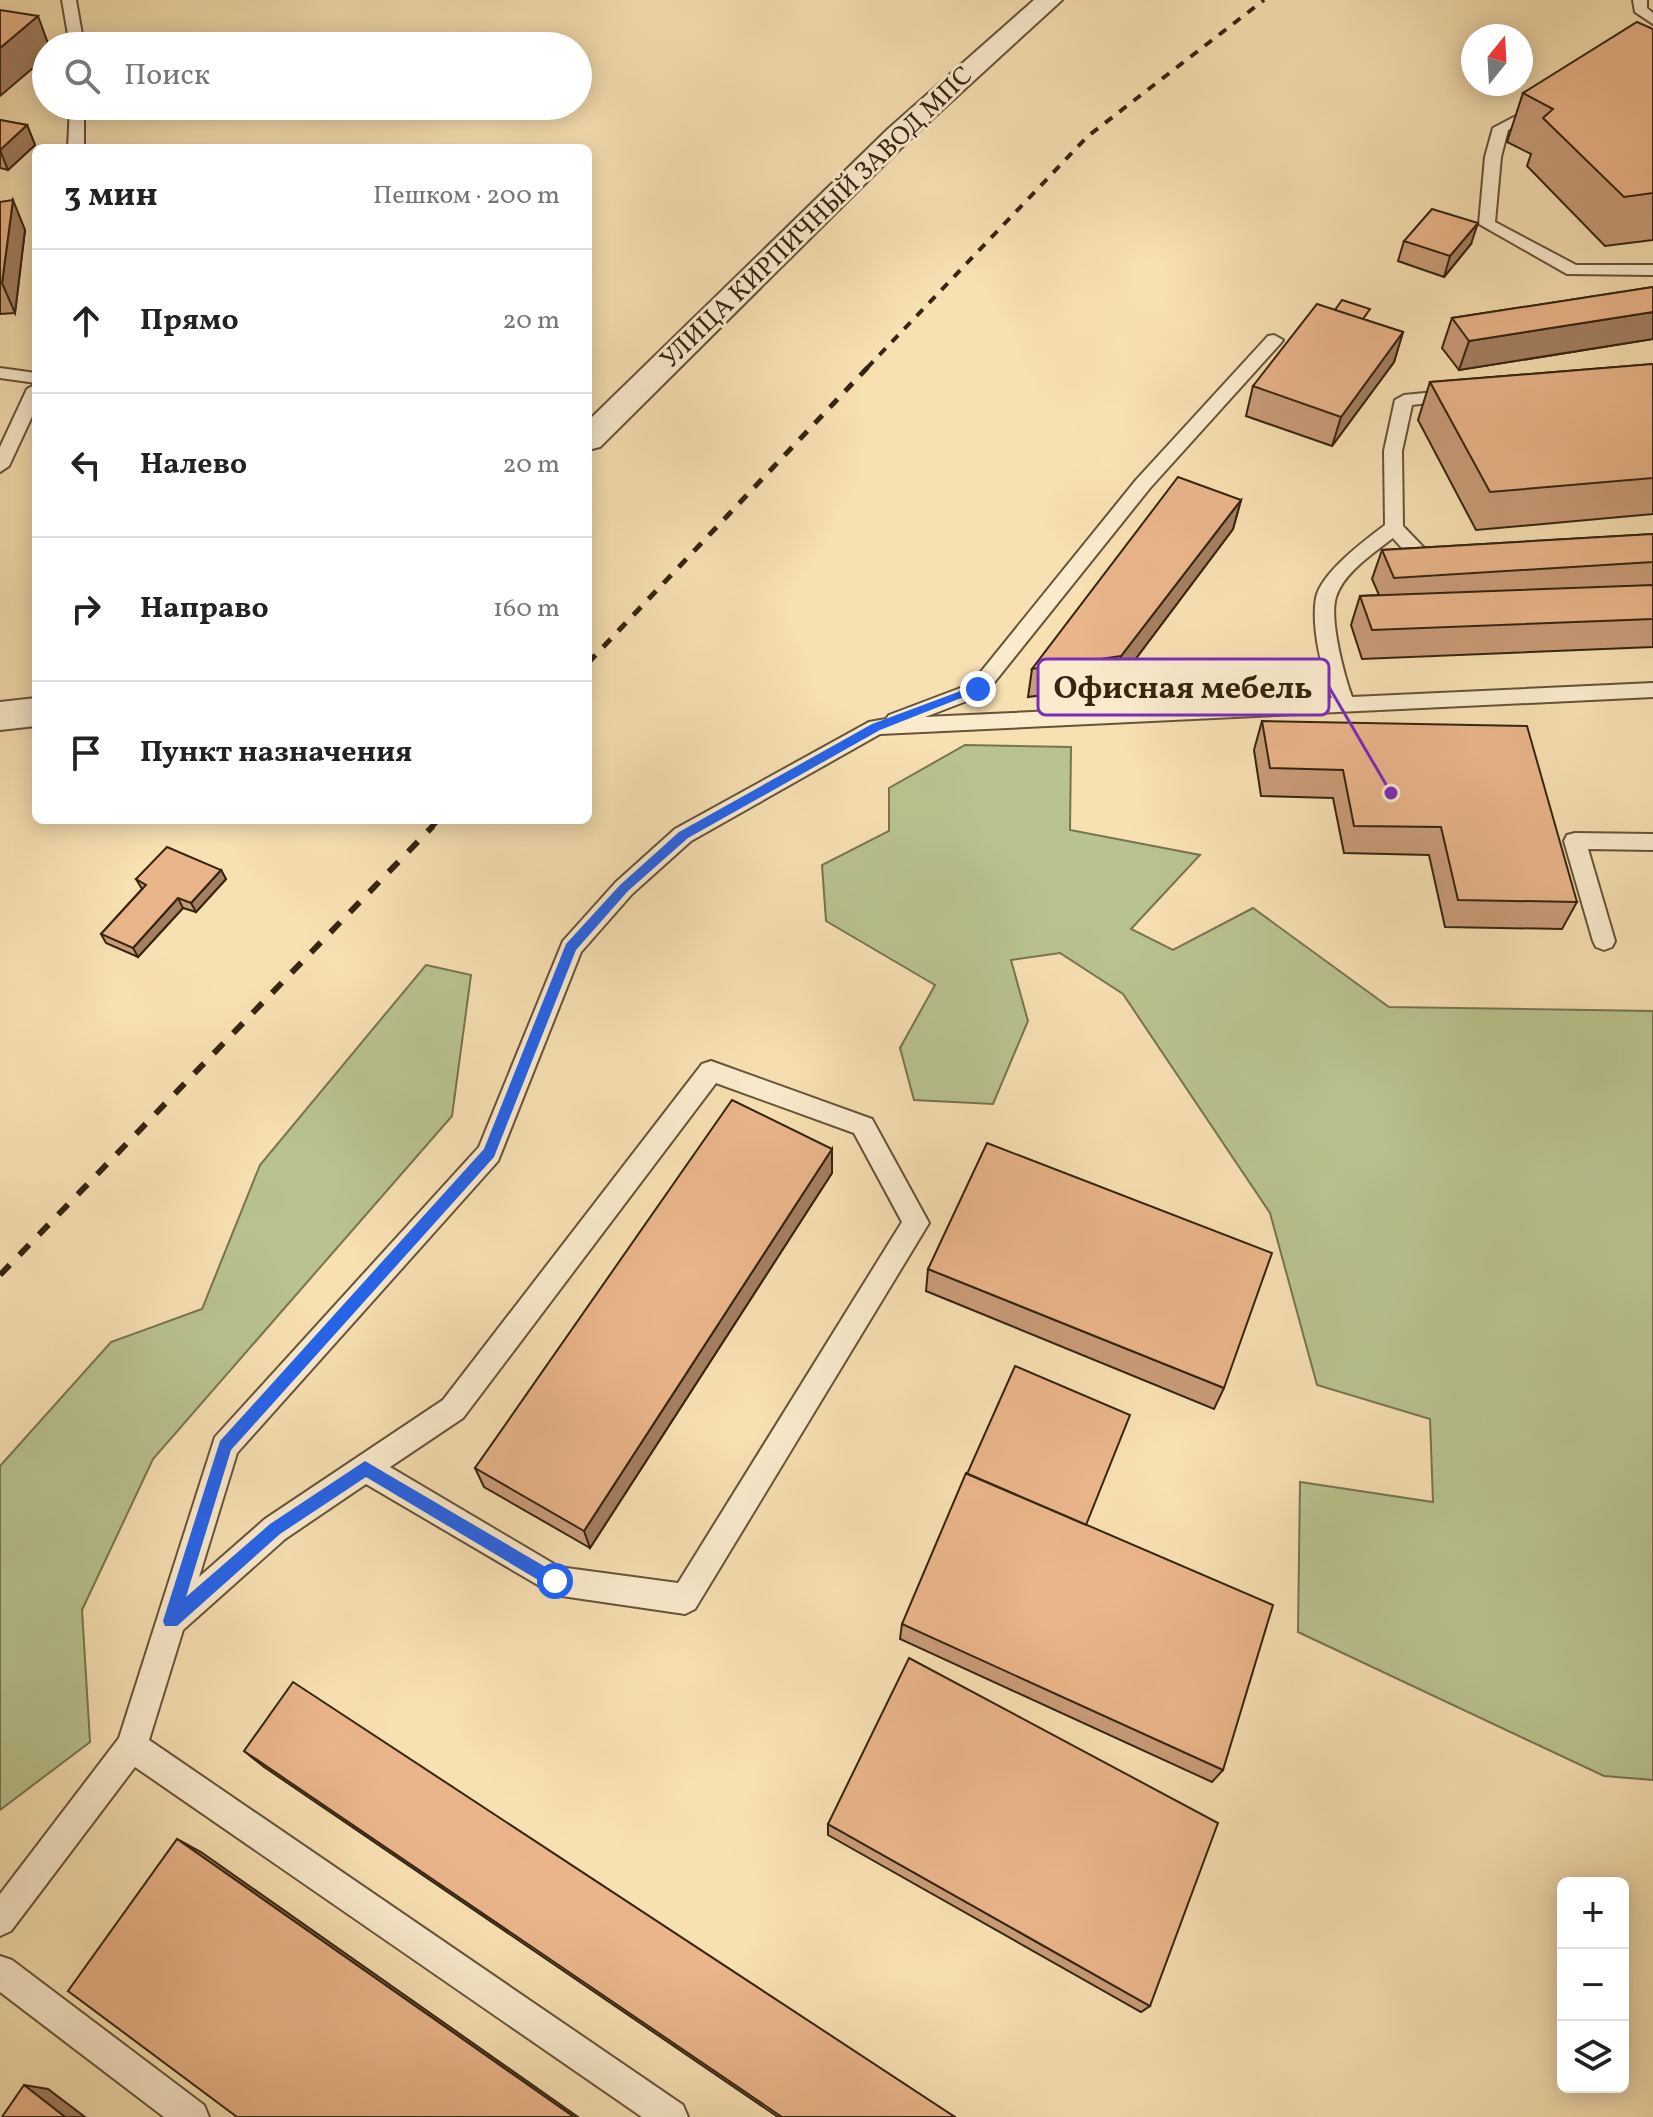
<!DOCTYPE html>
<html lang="ru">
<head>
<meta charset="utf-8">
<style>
	body { margin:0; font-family:Vollkorn,serif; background:#f2f2f2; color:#222 }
	.controls { position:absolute; right:24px; bottom:24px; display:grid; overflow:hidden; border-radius:12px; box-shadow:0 4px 20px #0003 }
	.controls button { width:72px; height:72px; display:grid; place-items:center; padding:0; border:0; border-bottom:2px solid #e0e0e0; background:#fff; color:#222; font:40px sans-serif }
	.compass { position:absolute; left:1461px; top:24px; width:72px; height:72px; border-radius:50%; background:#fff; box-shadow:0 4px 20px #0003; rotate:18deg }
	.stop { position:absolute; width:24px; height:24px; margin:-18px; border:6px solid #2563eb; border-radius:50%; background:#fff }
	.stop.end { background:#2563eb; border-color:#fff; box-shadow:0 2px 8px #0008 }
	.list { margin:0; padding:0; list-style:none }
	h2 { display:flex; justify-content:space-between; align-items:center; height:104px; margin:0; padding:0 32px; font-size:34px }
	h2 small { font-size:26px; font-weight:400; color:#767676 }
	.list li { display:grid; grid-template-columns:52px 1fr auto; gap:24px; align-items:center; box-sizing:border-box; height:144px; padding:0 32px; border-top:2px solid #e0e0e0 }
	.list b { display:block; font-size:30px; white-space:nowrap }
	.list em { font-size:26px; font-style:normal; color:#767676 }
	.icon { flex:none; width:44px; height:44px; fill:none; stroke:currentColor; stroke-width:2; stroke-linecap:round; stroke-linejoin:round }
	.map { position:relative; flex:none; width:1653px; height:2117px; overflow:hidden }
	.search { position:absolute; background:#fff; box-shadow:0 4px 20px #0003; left:32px; top:32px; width:560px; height:88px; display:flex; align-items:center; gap:20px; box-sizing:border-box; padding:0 28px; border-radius:44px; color:#767676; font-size:30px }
	.panel { position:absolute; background:#fff; box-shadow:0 4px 20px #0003; left:32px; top:144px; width:560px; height:680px; border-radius:12px }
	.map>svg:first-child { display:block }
	.green { fill:#b9c38f; stroke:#77744f; stroke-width:2 }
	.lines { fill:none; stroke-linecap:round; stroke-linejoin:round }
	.lane-casing { stroke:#665338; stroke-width:4 }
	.street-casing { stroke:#665338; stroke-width:4 }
	.lane { fill:#faebcd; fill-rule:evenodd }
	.street { fill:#faebcd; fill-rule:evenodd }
	.rail-far2 { stroke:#35240f; stroke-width:4; stroke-dasharray:9 9; stroke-linecap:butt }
	.rail-far1 { stroke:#35240f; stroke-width:5; stroke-dasharray:11 11; stroke-linecap:butt }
	.rail { stroke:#35240f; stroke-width:6; stroke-dasharray:14 14; stroke-linecap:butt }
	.wall { fill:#c99c78; stroke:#35240f; stroke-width:2 }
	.shaded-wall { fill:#a47f61; stroke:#35240f; stroke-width:2 }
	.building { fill:#eab58b; stroke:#35240f; stroke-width:2 }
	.route { fill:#2563eb }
	.labels { text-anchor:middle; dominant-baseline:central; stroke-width:6; stroke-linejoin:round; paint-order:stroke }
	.far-street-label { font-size:26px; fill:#35240f; stroke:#faebcd }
	.leader { fill:none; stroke:#7b2cbf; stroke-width:3 }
	.callout-dot { fill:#7b2cbf; stroke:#faebcd; stroke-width:3 }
	.callout { fill:#faebcd; stroke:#7b2cbf; stroke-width:3 }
	.callout-label { font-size:32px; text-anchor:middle; font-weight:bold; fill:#35240f }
</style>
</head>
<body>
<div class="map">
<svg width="1653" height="2117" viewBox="0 0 1653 2117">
	<rect width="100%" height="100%" fill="#f7e0b2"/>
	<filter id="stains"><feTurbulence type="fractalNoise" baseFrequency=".0025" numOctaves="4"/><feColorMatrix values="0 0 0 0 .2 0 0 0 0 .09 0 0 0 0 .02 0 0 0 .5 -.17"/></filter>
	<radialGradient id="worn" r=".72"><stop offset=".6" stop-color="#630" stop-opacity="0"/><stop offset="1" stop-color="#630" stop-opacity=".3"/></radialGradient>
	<!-- green -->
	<path class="green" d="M965,745L1071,747L1070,830L1200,855L1131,929L1173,950L1253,908L1389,1007L1653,1011V1780L1604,1776L1298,1632L1300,1482L1433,1502L1430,1419L1317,1385L1270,1213L1123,994L1060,953L1011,960L1028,1021L993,1104L914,1100L900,1048L935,985L826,921L822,865L889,831V788Z
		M426,965L471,975L452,1116L153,1459L82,1610L90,1742L0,1810V1466L111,1342L202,1309L260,1165Z"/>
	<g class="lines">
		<!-- lane casing -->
		<g class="lane-casing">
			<path id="lane" d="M62,0H76L84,46H70Z
				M1633,0H1647V8L1653,13V24L1635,12Z
				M1543,102L1548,103V109L1508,130L1501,157L1495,222L1576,265H1653V275L1567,274L1479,224L1485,157L1493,128Z
				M70,106H84V148H68Z
				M1274,335L1283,340L1280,344L1150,488L985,694L925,717L1332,698C1322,671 1311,627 1316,598C1321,573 1365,540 1385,525L1384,451L1395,400L1404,395L1456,390L1462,391L1465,395L1462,399L1412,405L1402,451L1403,526L1426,550H1439L1449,556L1439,562H1414L1393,538C1374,553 1344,572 1336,597C1329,619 1344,675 1352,697L1653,683V697L880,734L691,841L632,894L581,952L498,1161L237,1453L199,1577L265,1519L443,1400L702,1064L711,1061L872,1119L929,1223L695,1609L685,1614L555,1595L366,1484L285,1539L183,1630L149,1740L683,2105L688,2117H642L135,1767L11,1931L0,1936V1894L119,1738L215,1437L479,1147L563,941L616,882L675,829L869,722L886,719L889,715L971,684L1136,480L1268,336ZM716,1083L854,1133L902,1222L678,1583L559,1567L390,1467L463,1418Z
				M0,368L36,373V383L0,378Z
				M36,384V408L9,466L0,472V447L27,389Z
				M1575,833L1653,834V850L1588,849L1615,941L1612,947L1604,950L1596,947L1593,941L1564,841L1567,835Z
				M0,1956L12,1960L204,2105L209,2117H164L0,1992Z"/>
		</g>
		<!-- street casing -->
		<g class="street-casing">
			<path id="street" d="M1034,0H1062L908,141L600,447L588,450V421L888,129Z
				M36,698V726L0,730V702Z"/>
		</g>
		<!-- lane -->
		<use href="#lane" class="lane"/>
		<!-- street -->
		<use href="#street" class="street"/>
		<!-- rail-far2 -->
		<path class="rail-far2" d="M867,368L1088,136L1264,0"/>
		<!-- rail-far1 -->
		<path class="rail-far1" d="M588,663L869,366
			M431,828L438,820"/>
		<!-- rail -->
		<path class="rail" d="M0,1275L433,826"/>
	</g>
	<!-- wall -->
	<path class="wall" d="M1653,29V240L1605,246L1527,166L1531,154L1507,142L1523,93Z
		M0,120L27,125L35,145L8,170L0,168Z
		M0,202L25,230L15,313L0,314Z
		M1404,241L1471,244L1444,277L1398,261Z
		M1653,287V339L1459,370L1442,348L1452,318Z
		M1366,320L1403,332L1394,362L1332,446L1246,416L1253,386Z
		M1653,364V514L1476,530L1418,420L1430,382Z
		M1241,500L1233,529L1116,685L1028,697L1032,669Z
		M1653,534V647L1362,659L1351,625L1360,596L1379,595L1372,579L1382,550Z
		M1262,721L1577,902L1562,929L1445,927L1429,855L1344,853L1333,798L1261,796L1254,750Z
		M221,870L226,879L196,912L183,908L138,957L106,943L101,934L142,889L136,879Z
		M832,1173L590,1548L484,1487L475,1468Z
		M928,1269L1224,1388L1214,1409L926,1291Z
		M1086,1525L1223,1770L1212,1782L900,1639L902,1624Z
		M244,1751L955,2117H778L264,1767Z
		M828,1824L1150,2006L1141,2012L828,1835Z"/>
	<!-- shaded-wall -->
	<path class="shaded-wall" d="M38,16L49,46H46V57L0,96V48Z
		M27,125L35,145L8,170L0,150Z
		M13,200L25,230L15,313L2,283Z
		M1478,223L1471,244L1444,277L1450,256Z
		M1653,312V339L1459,370L1469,341Z
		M1403,332L1394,362L1332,446L1341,417Z
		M1241,500L1233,529L1116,685L1121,656Z
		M221,870L226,879L196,912L191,903Z
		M178,898L183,908L138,957L133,948Z
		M832,1149V1173L590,1548L584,1531Z
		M177,1839L201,1852L578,2117H574Z
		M24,2085L48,2089L85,2117H65Z"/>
	<!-- building -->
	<path class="building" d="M0,10L38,16L0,48Z
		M1637,22L1653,29V193L1624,197L1543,118L1553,109L1523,93Z
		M0,120L27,125L0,150Z
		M13,200L2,283H0V202Z
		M1432,209L1478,223L1450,256L1404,241Z
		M1653,287V312L1469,341L1452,318Z
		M1342,300L1370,309L1363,319L1335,310Z
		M1317,304L1403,332L1341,417L1253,386Z
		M1653,364V478L1490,492L1430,382Z
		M1178,477L1241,500L1121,656L1032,669Z
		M1653,534V562L1394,578L1382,550Z
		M1653,585V619L1372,630L1360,596Z
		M36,596V658H33Z
		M1262,721L1527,726L1577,902L1458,900L1441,827L1354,826L1343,770L1270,768Z
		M167,847L221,870L191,903L178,898L133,948L101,934L146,885L136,879Z
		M732,1100L832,1149L584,1531L475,1468Z
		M987,1143L1272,1253L1224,1388L928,1269Z
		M1015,1366L1130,1415L1086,1525L967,1474Z
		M966,1473L1273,1605L1223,1770L902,1624Z
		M909,1658L1218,1823L1150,2006L828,1824Z
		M293,1682L955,2117H782L244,1751Z
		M177,1839L574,2117H237L68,1991Z
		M24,2085L65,2117H2Z"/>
	<!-- route -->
	<path class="route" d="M974,686L984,689L880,730L688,838L628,891L576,950L494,1157L231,1450L186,1597L270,1524L365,1461L561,1576V1587H550L366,1477L280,1534L177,1626H165L163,1621L220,1441L484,1149L566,944L620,885L679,832L872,724Z"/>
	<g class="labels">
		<!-- far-street labels -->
		<g class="far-street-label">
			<text transform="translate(817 218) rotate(-44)">УЛИЦА КИРПИЧНЫЙ ЗАВОД МПС</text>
		</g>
	</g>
	<!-- callouts -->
	<path class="leader" d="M1391 793L1329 687"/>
	<circle class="callout-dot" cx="1391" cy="793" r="8"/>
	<rect class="callout" x="1038" y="659" width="291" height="56" rx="8"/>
	<g class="callout-label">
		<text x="1183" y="698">Офисная мебель</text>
	</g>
	<rect width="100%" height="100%" filter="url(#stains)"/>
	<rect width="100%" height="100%" fill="url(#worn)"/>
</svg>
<div class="controls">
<button>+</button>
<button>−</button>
<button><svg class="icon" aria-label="layers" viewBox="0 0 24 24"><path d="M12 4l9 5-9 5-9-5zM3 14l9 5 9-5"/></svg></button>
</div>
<svg class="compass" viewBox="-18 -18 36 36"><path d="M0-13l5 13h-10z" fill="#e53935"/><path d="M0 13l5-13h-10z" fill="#767676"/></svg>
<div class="stop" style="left:555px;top:1581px"></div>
<div class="stop end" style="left:978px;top:689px"></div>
<div class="search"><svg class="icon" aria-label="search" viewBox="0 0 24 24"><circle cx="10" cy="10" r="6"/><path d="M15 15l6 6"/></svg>Поиск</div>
<section class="panel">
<h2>3 мин<small>Пешком · 200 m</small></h2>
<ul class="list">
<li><svg class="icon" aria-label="ahead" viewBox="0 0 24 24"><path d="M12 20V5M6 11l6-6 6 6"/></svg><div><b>Прямо</b></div><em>20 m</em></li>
<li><svg class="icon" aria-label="left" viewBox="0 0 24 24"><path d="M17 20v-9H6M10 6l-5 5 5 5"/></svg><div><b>Налево</b></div><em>20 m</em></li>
<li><svg class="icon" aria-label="right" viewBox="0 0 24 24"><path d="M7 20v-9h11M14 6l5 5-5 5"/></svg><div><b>Направо</b></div><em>160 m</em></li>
<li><svg class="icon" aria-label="arrive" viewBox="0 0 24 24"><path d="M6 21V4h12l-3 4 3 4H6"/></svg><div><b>Пункт назначения</b></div></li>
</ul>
</section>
</div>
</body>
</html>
